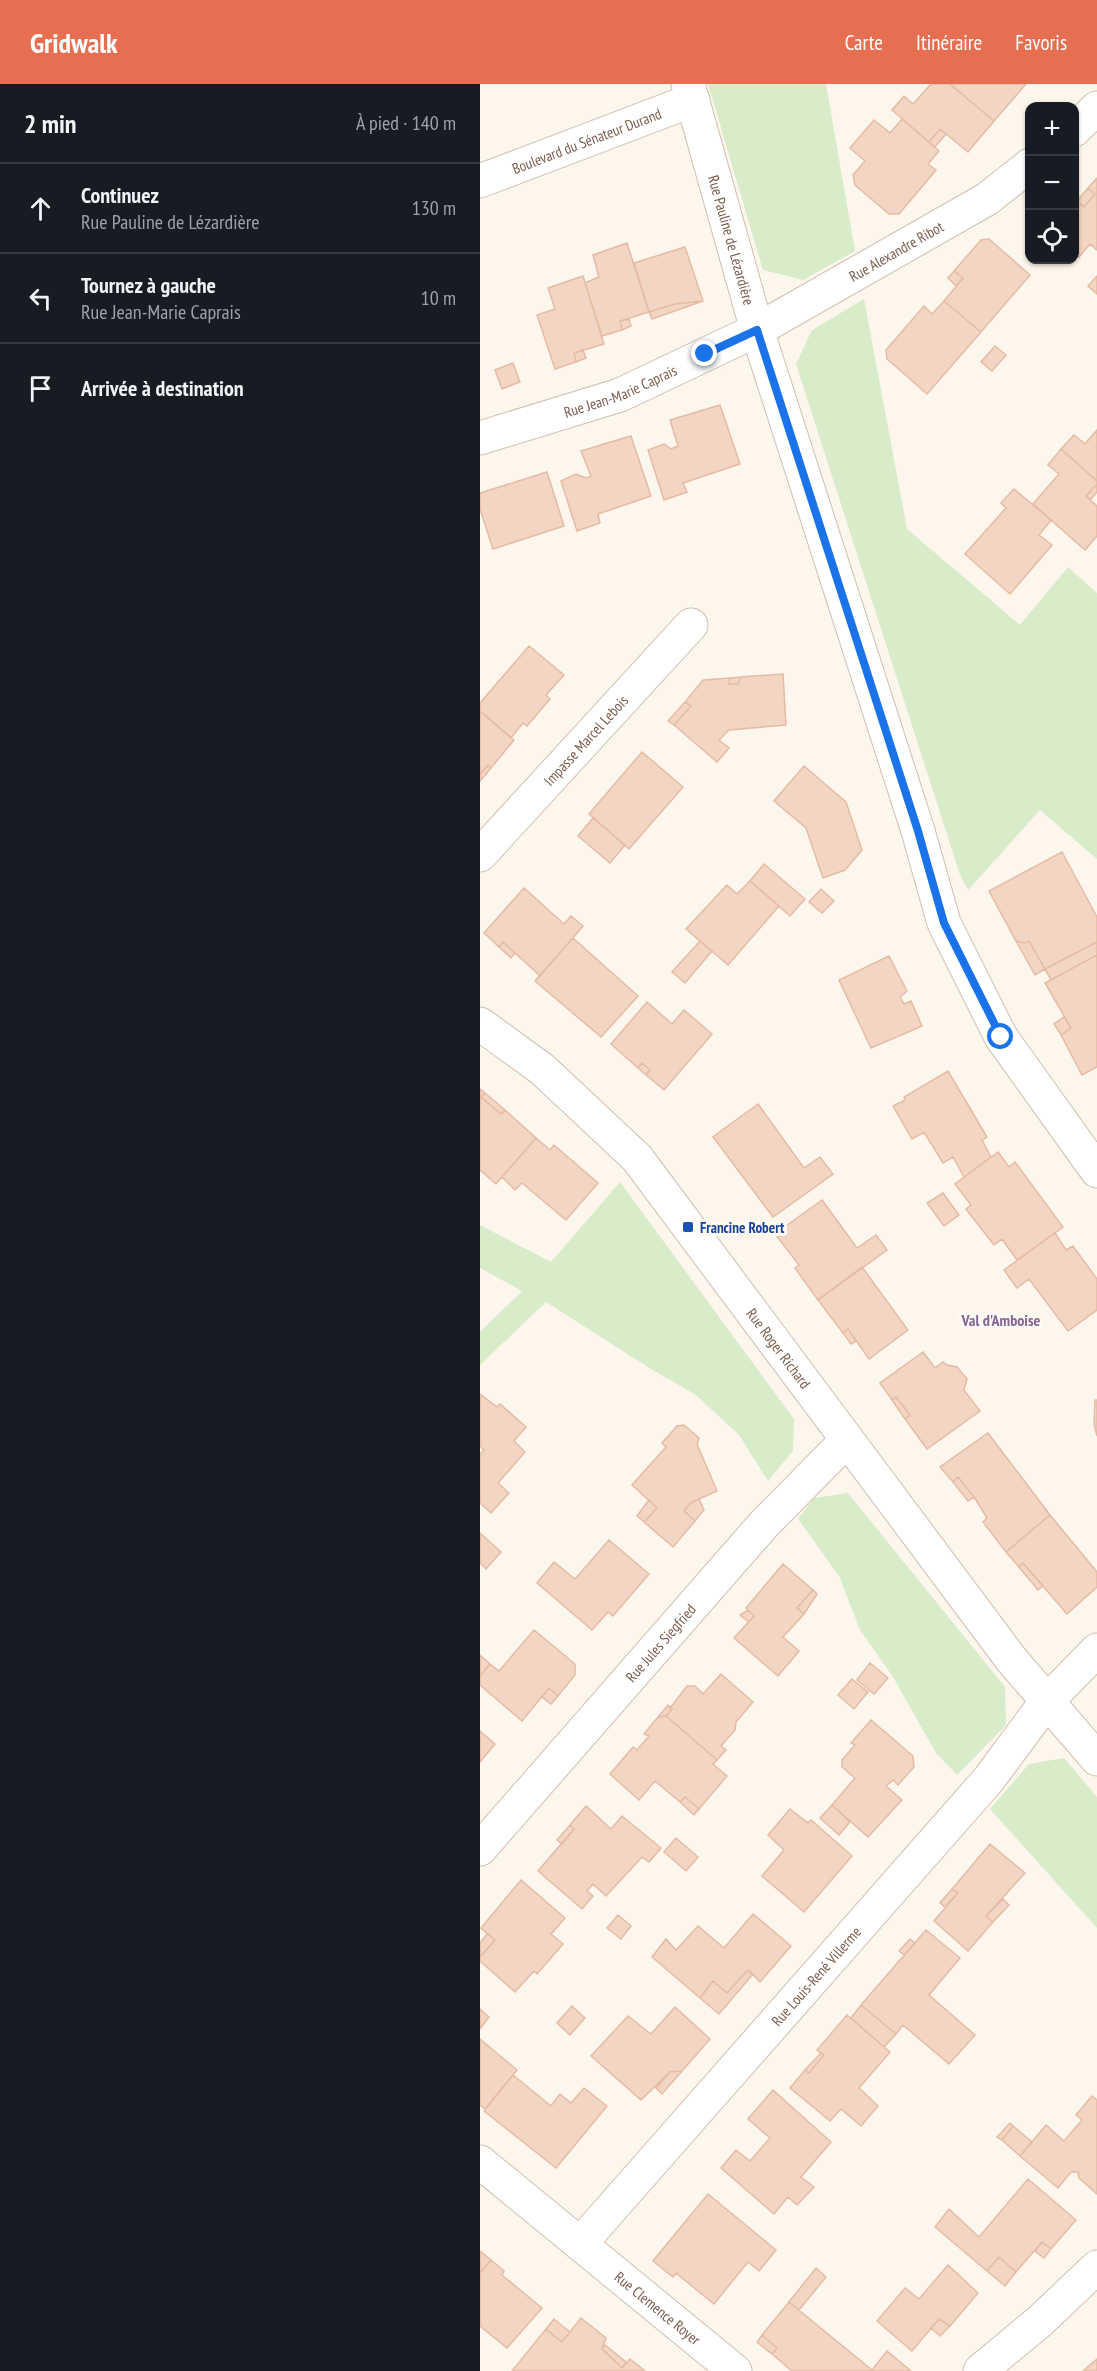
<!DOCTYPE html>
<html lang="fr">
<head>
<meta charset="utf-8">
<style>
	body { margin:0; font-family:"PT Sans Narrow",sans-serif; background:#20242c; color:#f1f3f6 }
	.controls { position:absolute; right:18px; top:18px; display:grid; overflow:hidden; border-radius:12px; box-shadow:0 2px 4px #0004 }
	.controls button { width:54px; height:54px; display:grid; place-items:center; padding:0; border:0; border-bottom:2px solid #363941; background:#171b24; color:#f1f3f6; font:30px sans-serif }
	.stop { position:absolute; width:18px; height:18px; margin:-14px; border:4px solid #1a73e8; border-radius:50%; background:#fff }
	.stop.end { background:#1a73e8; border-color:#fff; box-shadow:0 2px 6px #0008 }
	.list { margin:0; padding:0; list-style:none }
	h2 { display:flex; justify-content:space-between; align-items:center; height:78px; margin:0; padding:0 24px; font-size:26px }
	h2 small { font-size:20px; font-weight:400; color:#9ea1a6 }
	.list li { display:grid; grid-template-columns:39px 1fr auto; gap:18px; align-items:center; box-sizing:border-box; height:90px; padding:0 24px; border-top:2px solid #363941 }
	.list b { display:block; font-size:22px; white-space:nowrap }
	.list p { margin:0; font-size:20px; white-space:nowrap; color:#9ea1a6 }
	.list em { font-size:20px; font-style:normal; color:#9ea1a6 }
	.icon { flex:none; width:33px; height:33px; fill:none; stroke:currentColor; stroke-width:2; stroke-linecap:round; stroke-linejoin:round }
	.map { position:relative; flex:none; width:617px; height:2287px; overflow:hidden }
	header { display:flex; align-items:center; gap:36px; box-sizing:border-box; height:84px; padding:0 30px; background:#e76f51; color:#fff }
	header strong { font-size:28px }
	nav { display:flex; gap:33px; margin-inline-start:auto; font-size:21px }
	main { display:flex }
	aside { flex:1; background:#171b24 }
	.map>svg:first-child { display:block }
	.green { fill:#d8ecc9 }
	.building { fill:#f3d5c3; stroke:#e6bba3; stroke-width:1.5 }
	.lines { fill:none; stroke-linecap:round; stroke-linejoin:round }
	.minor-casing { stroke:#d1beb0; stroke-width:35 }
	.minor { stroke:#fff; stroke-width:33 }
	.route { stroke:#1a73e8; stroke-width:8 }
	.transit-dot { fill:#1a4fb4; stroke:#fffaf3; stroke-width:2 }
	.labels { text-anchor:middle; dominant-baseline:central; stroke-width:6; stroke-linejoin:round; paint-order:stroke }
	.street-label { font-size:15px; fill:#7a5c4d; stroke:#fffaf3 }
	.transit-label { font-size:15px; font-weight:bold; fill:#164399; stroke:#fffaf3; text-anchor:start }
	.neighbourhood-label { font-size:16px; font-weight:bold; fill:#846695; stroke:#fffaf3 }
</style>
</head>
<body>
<header>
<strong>Gridwalk</strong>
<nav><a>Carte</a><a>Itinéraire</a><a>Favoris</a></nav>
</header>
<main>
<aside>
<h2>2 min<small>À pied · 140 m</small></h2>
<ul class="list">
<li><svg class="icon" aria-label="ahead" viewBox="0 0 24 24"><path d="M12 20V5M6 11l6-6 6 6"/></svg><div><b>Continuez</b><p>Rue Pauline de Lézardière</p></div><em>130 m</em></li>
<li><svg class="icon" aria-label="left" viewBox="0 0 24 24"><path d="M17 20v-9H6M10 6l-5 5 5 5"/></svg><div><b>Tournez à gauche</b><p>Rue Jean-Marie Caprais</p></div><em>10 m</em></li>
<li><svg class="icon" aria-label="arrive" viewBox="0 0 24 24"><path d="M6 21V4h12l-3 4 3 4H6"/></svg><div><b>Arrivée à destination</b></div></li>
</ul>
</aside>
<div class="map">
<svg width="617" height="2287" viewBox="0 0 617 2287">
	<rect width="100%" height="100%" fill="#fdf6ec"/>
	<!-- green -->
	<path class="green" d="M228,0H346L375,167L323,196L283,186Z
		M384,215L427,445L540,541L588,483L617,509V775L560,726L488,806L480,791L316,280L332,246Z
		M140,1098L314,1335L313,1367L288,1397L259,1351L216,1311L171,1285L66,1218L0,1281V1248L42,1207L0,1184V1141L71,1178Z
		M368,1409L525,1603L526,1641L477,1691L456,1669L413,1593L380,1546L359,1492L318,1435L334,1414Z
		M584,1674L617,1713V1844L510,1725L549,1680Z"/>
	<!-- building -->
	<path class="building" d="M451,0H470L514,37L488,68L460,45L449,58L412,26L424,12L433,20Z
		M470,0H546L514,37Z
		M422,35L459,67L448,80L456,86L419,130H409L375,101L373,91L385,77L370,64L394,36L410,49Z
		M460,45L466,50L455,63L449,58Z
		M617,94V166L610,160L599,173L594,170V114L604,123L615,110L608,104Z
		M608,104L615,110L604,123L597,117Z
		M509,155L550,191L501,248L464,217L483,194L474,187L501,156Z
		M147,159L169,228L140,237L142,246L122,252L105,199L119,193L113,171Z
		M205,163L223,217L195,220L169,228L154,179Z
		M474,187L483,194L476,202L468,194Z
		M103,192L124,260L94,269L96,278L75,285L57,231L75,225L68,204Z
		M617,192V210L608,202Z
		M223,217L172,235L169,228L195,220Z
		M464,217L501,248L447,310L407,275L406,266L444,222L452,230Z
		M149,235L151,242L142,246L140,237Z
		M515,262L526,271L512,287L501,278Z
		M103,266L106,274L96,278L94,269Z
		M33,279L40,298L22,305L15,286Z
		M240,321L260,380L203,399L207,408L184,416L168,366L184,360L191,365L198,362L190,336Z
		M617,346V397L581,365L594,351L605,360Z
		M151,352L171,412L118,430L120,439L97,447L81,397L96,390L106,394L111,392L101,367Z
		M581,365L617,397V400L606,412L617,422V452L605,466L553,420L579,390L568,381Z
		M67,388L84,442L13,465L0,425V409Z
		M617,400V408L610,416L606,412Z
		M534,405L571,436L559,451L572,461L530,510L485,470L526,424L521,419Z
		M49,562L84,591L66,611L70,615L47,642L43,639L31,654L0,627V619Z
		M303,590L306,641L249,646L239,656L249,664L237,678L194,641L211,622L205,618L223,596L250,594L249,600H258L261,593Z
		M261,593L258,600H249L250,594Z
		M205,618L211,622L194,641L188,637Z
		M0,627L34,656L11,684L8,681L0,690Z
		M162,668L203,703L149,765L109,730Z
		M8,681L11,684L0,697V690Z
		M324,682L366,718L382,766L365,786L343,794L326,744L294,717Z
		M113,734L145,761L130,779L98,752Z
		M582,768L617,833V858L565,885L549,857L545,859L536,857L509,807Z
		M284,780L325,815L310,832L270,797Z
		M270,797L299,822L248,881L206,845L247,801L257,810Z
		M44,804L84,840L91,832L103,842L60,892L23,858L19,863L4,849Z
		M341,805L354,817L342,829L329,818Z
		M93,854L158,912L121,953L55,897Z
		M220,857L232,867L205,899L192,888Z
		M536,857L545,859L549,857L565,885L555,891Z
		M23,858L35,869L31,874L19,863Z
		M617,858V871L571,896L565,885Z
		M617,871V983L602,991L581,951L591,944L565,899Z
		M409,872L427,907L420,913L424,920L431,917L442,942L391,964L359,896Z
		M167,918L192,940L204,926L232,950L184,1006L166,991L170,986L162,979L158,984L131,960Z
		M584,933L591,944L581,951L574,940Z
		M162,979L170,986L166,991L158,984Z
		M468,987L507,1053L502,1056L511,1073L484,1093L473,1073L463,1079L444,1048L432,1055L413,1022L425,1016L424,1013Z
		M0,1005L5,1009L1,1013L21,1030L25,1026L56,1054L16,1100L0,1086Z
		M5,1009L25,1026L21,1030L1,1013Z
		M278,1020L324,1084L340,1073L353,1090L293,1133L233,1053Z
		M56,1054L70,1066L74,1061L118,1099L86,1136L42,1099L35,1106L22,1093Z
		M518,1068L529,1083L535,1078L583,1143L537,1176L522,1155L514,1161L486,1125L491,1121L475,1100Z
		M463,1109L479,1131L464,1142L447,1119Z
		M342,1116L377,1164L396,1151L407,1166L338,1216L315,1184L319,1181L295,1150Z
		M575,1149L586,1166L593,1162L617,1195V1226L588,1247L549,1195L537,1204L524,1186Z
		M382,1183L428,1246L389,1275L368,1245L363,1249L338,1216Z
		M368,1245L376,1257L371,1260L363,1249Z
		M443,1268L455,1284L463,1278L467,1281L477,1283L487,1295L484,1306L500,1327L447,1365L425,1335L430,1331L416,1313L412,1316L400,1299Z
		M0,1310L17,1323L20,1320L46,1343L34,1357L45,1368L18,1399L29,1409L11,1429L0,1419V1370L4,1366L0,1362Z
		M416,1313L430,1331L425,1335L412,1316Z
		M615,1316H617V1352L614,1340Z
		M204,1341L219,1354L217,1360L237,1407L210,1419L204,1427L215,1437L193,1463L164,1438L177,1424L152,1401L186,1363L182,1359L197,1342Z
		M508,1349L570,1431L526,1468L503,1438L507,1434L494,1413L478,1393L473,1398L460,1383Z
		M478,1393L494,1413L488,1417L473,1398Z
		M219,1415L224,1426L215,1437L204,1427L210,1419Z
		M169,1416L177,1424L164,1438L157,1432Z
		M570,1431L617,1488V1503L587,1530L543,1479L539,1483L526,1468Z
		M0,1449L21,1468L6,1485L0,1479Z
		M129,1456L169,1490L133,1532L128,1528L112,1546L57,1499L74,1478L95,1495Z
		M543,1479L563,1502L558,1506L539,1483Z
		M303,1480L333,1506L317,1524L324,1530L303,1553L319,1567L298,1592L254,1554L274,1532L266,1524Z
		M333,1506L337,1510L324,1530L317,1524Z
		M268,1526L274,1532L269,1538L260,1531Z
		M54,1546L95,1580V1591L78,1612L69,1604L42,1637L0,1601V1592L10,1580L19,1587Z
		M0,1571L10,1580L0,1592Z
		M390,1579L408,1594L394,1610L377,1596Z
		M241,1590L273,1618L256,1638L255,1646L241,1662L246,1666L237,1676L186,1632L192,1625L190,1624L207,1602H215L223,1610Z
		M372,1595L388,1608L374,1625L358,1611Z
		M69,1604L78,1612L71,1620L62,1613Z
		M188,1621L192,1625L186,1632L178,1633Z
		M186,1632L237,1676L233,1680L247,1692L219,1725L205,1713L200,1718L175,1697L159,1716L130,1690L153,1663L157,1666L169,1652L164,1650L178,1633Z
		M391,1636L433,1672L434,1683L418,1701L413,1696L406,1702L422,1716L388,1753L352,1721L375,1694L362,1683V1676L375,1661L371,1659Z
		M0,1647L15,1660L0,1678Z
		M205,1713L219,1725L214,1731L200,1718Z
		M352,1721L370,1738L359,1751L340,1734Z
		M106,1722L131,1745L142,1732L181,1764L169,1778L162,1773L126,1812L113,1800L107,1807L113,1812L102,1825L58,1787L94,1745L90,1741Z
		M310,1725L328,1739L331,1736L372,1772L324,1828L282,1792L304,1766L288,1751Z
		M90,1741L94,1745L82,1760L77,1756Z
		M196,1754L218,1773L206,1787L184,1768Z
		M510,1760L545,1789L506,1832L513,1838L488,1867L454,1837L478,1809L472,1805Z
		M41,1796L85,1834L71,1850L83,1860L57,1890L54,1887L35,1908L0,1877V1873L15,1856L1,1844Z
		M472,1805L478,1809L465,1823L460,1819Z
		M523,1815L529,1821L513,1838L506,1832Z
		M273,1830L311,1862L280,1898L268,1886L247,1909L233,1897L220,1914L172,1873L186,1855L196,1866L218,1842L244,1864Z
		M138,1831L151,1842L141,1855L127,1844Z
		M446,1846L480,1874L449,1911L495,1951L469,1980L423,1941L416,1950L381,1921Z
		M7,1850L15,1856L0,1873V1859Z
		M430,1855L435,1859L424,1871L419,1867Z
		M268,1886L273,1890L239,1930L220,1914L233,1897L247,1909Z
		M381,1921L416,1950L404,1963L371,1934Z
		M92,1922L105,1934L90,1951L77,1939Z
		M195,1923L230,1955L202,1987L190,1988L161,2016L111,1972L148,1932L171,1950Z
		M0,1925L9,1933L0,1945Z
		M367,1931L410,1968L379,2004L398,2022L381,2042L361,2025L350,2037L310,2004L325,1986L329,1989L344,1971L337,1966Z
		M0,1955L37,1986L5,2025L0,2021Z
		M341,1969L344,1971L329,1989L325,1986Z
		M202,1987L182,2010L176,2004L190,1988Z
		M33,1991L71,2022L80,2010L91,2019L104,2004L127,2022L76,2084L4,2027Z
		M293,2006L351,2058L321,2093L334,2103L317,2121L308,2113L294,2130L241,2084L256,2066L270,2077L290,2054L268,2035Z
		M612,2012L617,2016V2110L599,2094L598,2088H591L578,2104L540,2072L566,2041L584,2057L602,2036L596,2031Z
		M530,2039L533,2042L522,2056L517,2053Z
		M533,2042L552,2058L540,2072L522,2056Z
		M548,2095L596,2136L571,2165L562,2158L536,2188L519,2173L507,2187L455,2143L469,2125L499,2153Z
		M228,2110L296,2166L279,2187L268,2178L234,2220L196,2189L193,2193L173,2177Z
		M562,2158L571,2165L564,2174L555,2167Z
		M0,2167L11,2176L0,2189Z
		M519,2173L536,2188L525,2202L507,2187Z
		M11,2176L24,2187L22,2191L62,2224L27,2264L0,2242V2189Z
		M468,2181L498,2209L470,2242L459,2235L432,2267L397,2237L425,2204L439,2215Z
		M336,2184L346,2193L319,2226L309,2218Z
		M309,2218L392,2286L407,2267L431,2287H312L292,2270L297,2264L282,2251Z
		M101,2234L126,2254L122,2265L142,2284L150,2275L165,2287H32L66,2245L82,2258Z
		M74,2235L90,2248L82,2258L66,2245Z
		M459,2235L470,2242L460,2252L451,2244Z
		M282,2251L297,2264L292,2270L277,2258Z
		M125,2261L146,2278L142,2284L122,2265Z
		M617,2275V2287H603Z"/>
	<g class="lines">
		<!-- minor casing -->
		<g class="minor-casing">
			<g id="minor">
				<path id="s1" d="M208,0L277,246L438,747L464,839L521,953L617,1087"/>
				<path d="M594,46L617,24"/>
				<path id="s2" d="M0,97L213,16"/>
				<path id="s3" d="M0,354L140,311L277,246L507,115L550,81"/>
				<path id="s4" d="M0,771L211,541"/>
				<path id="s5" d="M0,940L62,985L157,1074L531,1575L617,1675"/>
				<path id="s6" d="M0,1765L284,1440L367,1356"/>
				<path id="s7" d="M0,2078L255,2287"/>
				<path id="s8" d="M100,2160L509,1695L566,1618L617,1566"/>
				<path d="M500,2287L560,2237L617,2183"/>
			</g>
		</g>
		<!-- minor -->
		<use href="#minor" class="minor"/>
	</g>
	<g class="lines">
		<!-- route -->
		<path class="route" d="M225,270L277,246L438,747L464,839L521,953"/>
	</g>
	<!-- markers -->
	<rect class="transit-dot" x="202" y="1137" width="12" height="12" rx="3"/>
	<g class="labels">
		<!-- street labels -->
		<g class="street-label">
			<text stroke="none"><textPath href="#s2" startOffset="114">Boulevard du Sénateur Durand</textPath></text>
			<text stroke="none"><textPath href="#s1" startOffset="162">Rue Pauline de Lézardière</textPath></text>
			<text stroke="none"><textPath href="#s3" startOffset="458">Rue Alexandre Ribot</textPath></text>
			<text stroke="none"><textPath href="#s3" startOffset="148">Rue Jean-Marie Caprais</textPath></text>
			<text stroke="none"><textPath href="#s4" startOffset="156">Impasse Marcel Lebois</textPath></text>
			<text stroke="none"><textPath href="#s5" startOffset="444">Rue Roger Richard</textPath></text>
			<text stroke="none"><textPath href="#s6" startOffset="274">Rue Jules Siegfried</textPath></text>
			<text stroke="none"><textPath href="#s8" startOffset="357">Rue Louis-René Villerme</textPath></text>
			<text stroke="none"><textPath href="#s7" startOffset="230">Rue Clemence Royer</textPath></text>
		</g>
		<!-- transit labels -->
		<g class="transit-label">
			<text x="220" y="1143">Francine Robert</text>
		</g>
		<!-- neighbourhood labels -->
		<g class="neighbourhood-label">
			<text x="521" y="1236">Val d'Amboise</text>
		</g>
	</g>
</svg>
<div class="controls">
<button>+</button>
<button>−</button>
<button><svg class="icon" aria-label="locate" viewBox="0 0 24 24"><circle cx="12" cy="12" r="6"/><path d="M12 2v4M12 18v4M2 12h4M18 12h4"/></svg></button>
</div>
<div class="stop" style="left:521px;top:953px"></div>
<div class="stop end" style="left:225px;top:270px"></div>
</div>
</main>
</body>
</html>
